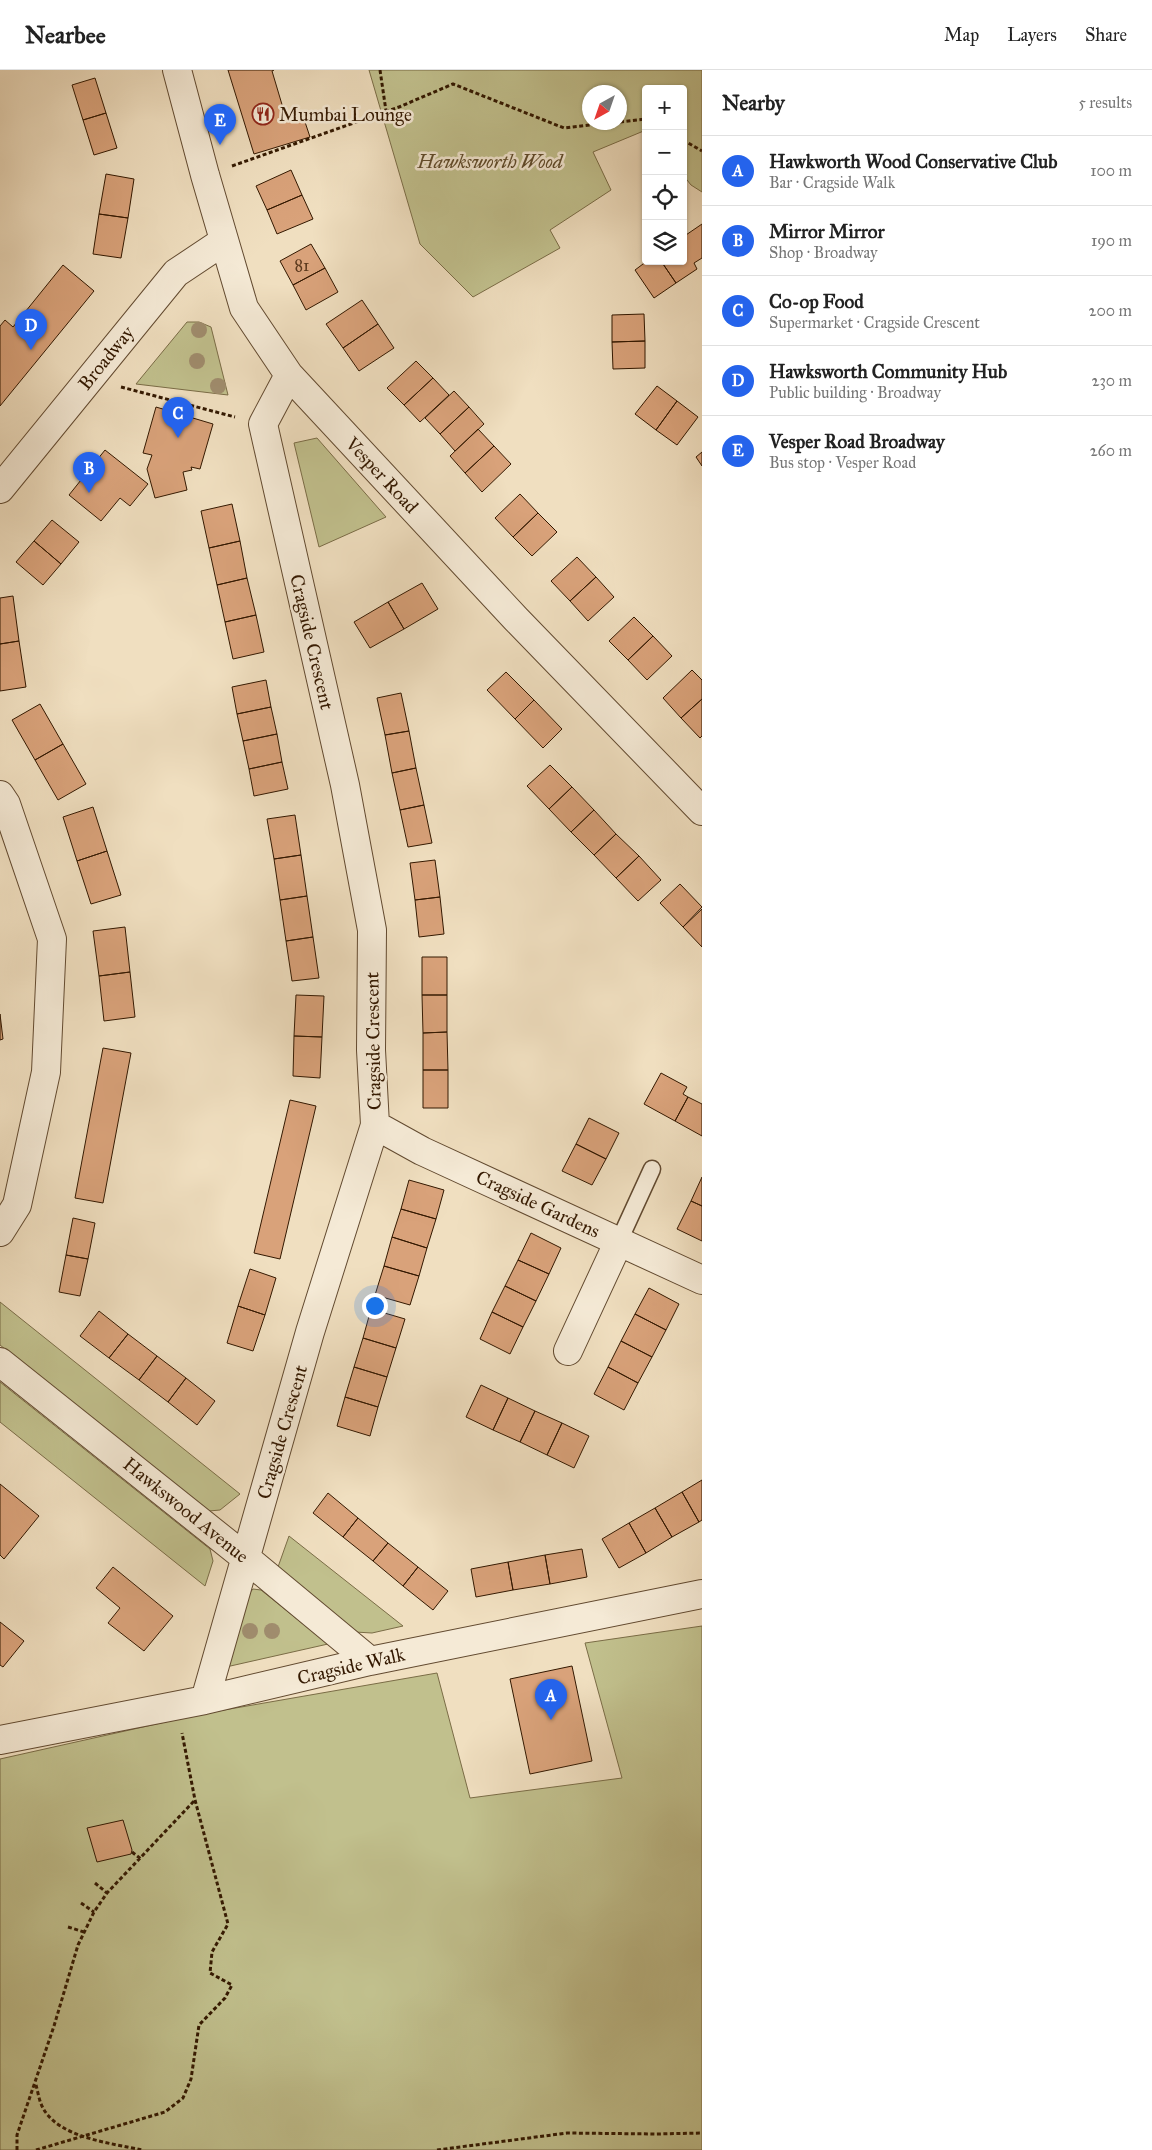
<!DOCTYPE html>
<html lang="en">
<head>
<meta charset="utf-8">
<style>
	body { margin:0; font-family:"IM FELL Great Primer",serif; background:#f2f2f2; color:#222 }
	.controls { position:absolute; right:15px; top:15px; display:grid; overflow:hidden; border-radius:5px; box-shadow:0 1px 4px #0004 }
	.controls button { width:45px; height:45px; display:grid; place-items:center; padding:0; border:0; border-bottom:1px solid #e0e0e0; background:#fff; color:#222; font:25px sans-serif }
	.compass { position:absolute; left:582px; top:15px; width:45px; height:45px; border-radius:50%; background:#fff; box-shadow:0 1px 4px #0004; rotate:220deg }
	.you { position:absolute; left:374px; top:1235px; width:18px; height:18px; margin:-12px; border:4px solid #fff; border-radius:50%; background:#1a73e8; box-shadow:0 0 0 8px #1a73e833 }
	.badge { display:grid; place-items:center; width:32px; height:32px; border-radius:50%; background:#2563eb; color:#fff; font-size:16px; font-weight:700 }
	.pin { position:absolute; translate:-50% -41px; filter:drop-shadow(0 1px 2px #0008) }
	.pin::after { content:''; position:absolute; top:26px; width:18px; height:15px; background:inherit; clip-path:polygon(0 0,100% 0,50% 100%) }
	.list { margin:0; padding:0; list-style:none }
	h2 { display:flex; justify-content:space-between; align-items:center; height:65px; margin:0; padding:0 20px; font-size:21px }
	h2 small { font-size:16px; font-weight:400; color:#767676 }
	.list li { display:grid; grid-template-columns:32px 1fr auto; gap:15px; align-items:center; box-sizing:border-box; height:70px; padding:0 20px; border-top:1px solid #e0e0e0 }
	.list b { display:block; font-size:19px; white-space:nowrap }
	.list p { margin:0; font-size:16px; white-space:nowrap; color:#767676 }
	.list em { font-size:16px; font-style:normal; color:#767676 }
	.icon { flex:none; width:28px; height:28px; fill:none; stroke:currentColor; stroke-width:2; stroke-linecap:round; stroke-linejoin:round }
	.map { position:relative; flex:none; width:702px; height:2080px; overflow:hidden }
	header { display:flex; align-items:center; gap:30px; box-sizing:border-box; height:70px; padding:0 25px; background:#fff; border-bottom:1px solid #e0e0e0 }
	header strong { font-size:24px }
	nav { display:flex; gap:28px; margin-inline-start:auto; font-size:18px }
	main { display:flex }
	aside { flex:1; background:#fff }
	.map>svg:first-child { display:block }
	.green { fill:#c1c08d; stroke:#7a6c46; fill-rule:evenodd }
	.building { fill:#d9a27a; stroke:#331800 }
	.lines { fill:none; stroke-linecap:round; stroke-linejoin:round }
	.service-casing { stroke:#624a30; stroke-width:19 }
	.minor-casing { stroke:#624a30; stroke-width:30 }
	.path { stroke:#331800; stroke-width:3; stroke-dasharray:4 2.5; stroke-linecap:butt }
	.service { stroke:#f5ead6; stroke-width:16 }
	.minor { stroke:#f5ead6; stroke-width:28 }
	.tree { fill:#a08d6e }
	.labels { text-anchor:middle; dominant-baseline:central; stroke-width:5; stroke-linejoin:round; paint-order:stroke }
	.number-label { font-size:16px; fill:#5c3a1e }
	.poi-label { font-size:19px; fill:#331800; stroke:#f5ead6; text-anchor:start }
	.park-label { font-size:19px; font-style:italic; fill:#5e4a2a; stroke:#f5ead6 }
	.street-label { font-size:19px; fill:#331800; stroke:#f5ead6 }
</style>
</head>
<body>
<header>
<strong>Nearbee</strong>
<nav><a>Map</a><a>Layers</a><a>Share</a></nav>
</header>
<main>
<div class="map">
<svg width="702" height="2080" viewBox="0 0 702 2080">
	<rect width="100%" height="100%" fill="#f0dfc0"/>
	<filter id="stains"><feTurbulence type="fractalNoise" baseFrequency=".004" numOctaves="4"/><feColorMatrix values="0 0 0 0 .2 0 0 0 0 .09 0 0 0 0 .02 0 0 0 .5 -.17"/></filter>
	<radialGradient id="worn" r=".72"><stop offset=".6" stop-color="#630" stop-opacity="0"/><stop offset="1" stop-color="#630" stop-opacity=".3"/></radialGradient>
	<!-- green -->
	<path class="green" d="M369,0H702V122L691,115L683,105V19H646V60L593,82L611,120L550,160L560,178L473,227L420,174ZM590,22H620V52H590Z
		M187,252H199L211,257L228,325L136,314Z
		M317,368L386,447L319,477L294,373Z
		M0,1232L240,1424L220,1440L209,1441L0,1275Z
		M0,1312L210,1479L213,1491L205,1516L0,1352Z
		M289,1466L403,1556L372,1563L355,1562L278,1497Z
		M253,1519L261,1520L328,1574L226,1597L247,1526Z
		M702,1556V2080H0V1689L201,1644L437,1603L470,1728L622,1708L585,1573Z"/>
	<!-- building -->
	<path class="building" d="M228,0H274L272,1L286,48L302,43L310,67L254,84Z
		M95,8L106,43L83,50L72,15Z
		M106,43L117,78L94,85L83,50Z
		M291,100L302,125L267,140L256,116Z
		M106,104L134,109L128,148L99,144Z
		M302,125L313,149L277,164L267,140Z
		M99,144L128,148L121,188L93,184Z
		M702,154V188L694,193L697,199L676,213L661,191H683V167Z
		M311,174L325,198L293,215L280,191Z
		M647,191H661L676,213L654,228L635,200Z
		M63,195L94,221L0,336V256L5,250L13,257Z
		M325,198L338,222L306,240L293,215Z
		M362,230L378,254L343,278L326,254Z
		M644,244L645,271L612,272V245Z
		M378,254L394,278L359,301L343,278Z
		M645,271V298L613,299L612,272Z
		M416,291L433,308L404,335L387,318Z
		M433,308L449,325L420,352L404,335Z
		M657,316L677,331L656,360L635,344Z
		M454,321L469,337L440,364L425,348Z
		M677,331L698,347L677,375L656,360Z
		M156,337L213,354L200,399L191,397L192,400L183,402L187,420L155,428L147,399L152,385L143,383Z
		M469,337L484,354L455,381L440,364Z
		M478,359L494,376L465,403L450,386Z
		M494,376L511,394L482,422L465,403Z
		M105,380L148,414L130,436L120,428L101,451L69,425Z
		M702,382V396L696,387Z
		M520,424L538,443L513,467L495,448Z
		M232,434L240,471L209,478L201,441Z
		M538,443L557,462L532,486L513,467Z
		M52,450L79,472L61,494L34,471Z
		M34,471L61,494L43,515L16,492Z
		M240,471L247,508L217,515L209,478Z
		M577,487L596,507L570,531L551,511Z
		M596,507L614,527L588,551L570,531Z
		M247,508L256,545L225,552L217,515Z
		M422,513L438,539L404,559L388,532Z
		M13,526L19,571L0,574V528Z
		M388,532L404,559L370,578L354,552Z
		M256,545L264,582L233,589L225,552Z
		M634,547L653,566L628,590L609,571Z
		M653,566L672,586L647,610L628,590Z
		M19,571L26,617L0,621V574Z
		M692,600L702,610V629L681,648L663,628Z
		M506,602L534,630L515,649L487,620Z
		M266,610L271,637L237,644L232,617Z
		M401,623L409,661L385,665L377,628Z
		M702,629V666L700,668L681,648Z
		M534,630L562,659L543,678L515,649Z
		M40,634L63,674L35,690L12,650Z
		M271,637L277,664L243,671L237,644Z
		M409,661L416,698L392,703L385,665Z
		M277,664L282,692L249,699L243,671Z
		M63,674L86,714L58,730L35,690Z
		M282,692L288,719L254,726L249,699Z
		M550,695L572,717L549,739L527,716Z
		M416,698L424,735L400,740L392,703Z
		M572,717L594,740L571,762L549,739Z
		M424,735L432,773L408,777L400,740Z
		M93,737L107,781L77,791L63,747Z
		M594,740L616,764L594,785L571,762Z
		M295,745L301,785L274,789L267,749Z
		M616,764L639,786L616,808L594,785Z
		M107,781L121,825L91,834L77,791Z
		M301,785L307,826L280,830L274,789Z
		M639,786L661,810L638,831L616,808Z
		M435,790L440,827L415,830L410,793Z
		M680,814L702,837L683,857L660,833Z
		M307,826L313,867L286,871L280,830Z
		M440,827L444,864L419,867L415,830Z
		M702,839V877L683,857Z
		M125,857L130,902L99,906L93,861Z
		M313,867L319,908L292,911L286,871Z
		M422,887H447V925H422Z
		M130,902L135,947L104,951L99,906Z
		M296,925L324,926L322,967L294,966Z
		M422,925H447V962L423,963Z
		M0,944L3,969L0,970Z
		M447,962L448,1000H423V963Z
		M294,966L322,967L320,1008L293,1006Z
		M103,978L131,983L103,1133L75,1128Z
		M423,1000H448V1038H423Z
		M661,1003L687,1017L683,1024L688,1027L675,1051L644,1034Z
		M688,1027L702,1034V1066L675,1051Z
		M290,1030L316,1036L280,1189L254,1183Z
		M589,1048L619,1063L606,1089L576,1074Z
		M576,1074L606,1089L592,1115L562,1101Z
		M702,1107V1136L691,1131Z
		M409,1110L444,1120L436,1149L401,1139Z
		M691,1131L702,1136V1171L677,1159Z
		M401,1139L436,1149L427,1178L392,1167Z
		M73,1148L95,1153L88,1189L66,1185Z
		M531,1163L561,1178L549,1204L518,1190Z
		M392,1167L427,1178L419,1206L384,1196Z
		M66,1185L88,1189L80,1226L59,1222Z
		M518,1190L549,1204L536,1231L505,1216Z
		M384,1196L419,1206L410,1235L375,1225Z
		M250,1199L276,1208L265,1245L238,1236Z
		M505,1216L536,1231L523,1257L492,1242Z
		M649,1218L679,1234L666,1260L635,1244Z
		M238,1236L265,1245L253,1281L227,1273Z
		M371,1239L405,1249L396,1278L363,1268Z
		M99,1241L128,1264L109,1288L80,1266Z
		M492,1242L523,1257L510,1284L480,1269Z
		M635,1244L666,1260L652,1287L621,1271Z
		M128,1264L157,1286L139,1310L109,1288Z
		M363,1268L396,1278L387,1307L354,1297Z
		M621,1271L652,1287L638,1313L608,1297Z
		M157,1286L186,1308L168,1332L139,1310Z
		M354,1297L387,1307L378,1337L345,1327Z
		M608,1297L638,1313L624,1340L594,1324Z
		M186,1308L215,1331L197,1355L168,1332Z
		M481,1315L508,1328L493,1360L466,1347Z
		M345,1327L378,1337L370,1366L337,1356Z
		M508,1328L535,1341L520,1372L493,1360Z
		M535,1341L562,1353L547,1385L520,1372Z
		M562,1353L589,1366L574,1398L547,1385Z
		M702,1410V1450L699,1452L682,1422Z
		M0,1414L39,1446L4,1489L0,1485Z
		M682,1422L699,1452L672,1467L655,1438Z
		M328,1423L358,1448L343,1467L313,1443Z
		M655,1438L672,1467L646,1483L629,1453Z
		M358,1448L388,1473L373,1491L343,1467Z
		M629,1453L646,1483L619,1498L602,1469Z
		M388,1473L418,1497L403,1516L373,1491Z
		M582,1479L587,1507L550,1514L545,1485Z
		M545,1485L550,1514L513,1520L508,1492Z
		M508,1492L513,1520L476,1527L471,1499Z
		M113,1497L173,1546L144,1581L108,1553L120,1538L96,1518Z
		M418,1497L448,1521L433,1540L403,1516Z
		M0,1552L24,1571L3,1597L0,1595Z
		M572,1596L592,1691L530,1704L510,1609Z
		M123,1750L132,1780L131,1784L97,1792L87,1758Z"/>
	<g class="lines">
		<!-- service casing -->
		<g class="service-casing">
			<path id="service" d="M619,1171L652,1099"/>
		</g>
		<!-- minor casing -->
		<g class="minor-casing">
			<path id="minor" d="M177,0L205,105L244,238L289,305L516,549L702,741
				M0,419L176,203L224,171
				M0,725L6,734L52,869L46,1002L17,1135L0,1162
				M375,1055L422,1081L702,1210
				M568,1281L619,1171
				M0,1292L247,1489L370,1591
				M205,1630L310,1262L375,1055L371,980L372,860L345,715L263,354L289,305
				M0,1670L205,1630L370,1591L702,1524"/>
		</g>
		<!-- path -->
		<path class="path" d="M380,0L386,41
			M620,52L646,49
			M683,70L702,81
			M232,96L399,37L453,14L564,58L615,52
			M121,317L235,347
			M132,1782L141,1789
			M95,1813L107,1823
			M81,1833L94,1842
			M68,1857L84,1862
			M36,2015C38,2022 39,2031 43,2038C59,2068 111,2073 142,2080
			M17,2080V2065L54,1956L78,1875L94,1842L107,1823L195,1730
			M36,2080L165,2042L183,2028L191,2009L199,1955L225,1928L232,1915L210,1903L212,1882L228,1854L195,1730L182,1663
			M437,2080L567,2063L656,2064L702,2063"/>
		<!-- service -->
		<use href="#service" class="service"/>
		<!-- minor -->
		<use href="#minor" class="minor"/>
	</g>
	<!-- trees -->
	<g class="tree">
		<circle cx="199" cy="260" r="8"/>
		<circle cx="197" cy="291" r="8"/>
		<circle cx="218" cy="316" r="8"/>
		<circle cx="250" cy="1561" r="8"/>
		<circle cx="272" cy="1561" r="8"/>
	</g>
	<!-- icons -->
	<defs>
		<g id="restaurant-ring" transform="scale(1.125)"><circle r="9.5" fill="#f5ead6" stroke="#8f2418" stroke-width="1.5"/><path d="M-5-6h1v4h1v-4h1v4h1v-4h1v5L-1.5 .5V6h-2V.5L-5-1ZM5-6V6H3V1.5H1.5Q1.5-4 5-6Z" fill="#8f2418"/></g>
	</defs>
	<g fill-rule="evenodd">
		<use href="#restaurant-ring" x="263" y="44"/>
	</g>
	<g class="labels">
		<!-- number labels -->
		<g class="number-label">
			<text x="302" y="195">81</text>
		</g>
		<!-- poi labels -->
		<g class="poi-label">
			<text x="279" y="44">Mumbai Lounge</text>
		</g>
		<!-- park labels -->
		<g class="park-label">
			<text x="490" y="91">Hawksworth Wood</text>
		</g>
		<!-- street labels -->
		<g class="street-label">
			<text transform="translate(106 288) rotate(-51)">Broadway</text>
			<text transform="translate(382 405) rotate(47)">Vesper Road</text>
			<text transform="translate(312 572) rotate(77)">Cragside Crescent</text>
			<text transform="translate(373 971) rotate(-91)">Cragside Crescent</text>
			<text transform="translate(538 1134) rotate(25)">Cragside Gardens</text>
			<text transform="translate(282 1362) rotate(-74)">Cragside Crescent</text>
			<text transform="translate(186 1440) rotate(39)">Hawkswood Avenue</text>
			<text transform="translate(351 1596) rotate(-13)">Cragside Walk</text>
		</g>
	</g>
	<rect width="100%" height="100%" filter="url(#stains)"/>
	<rect width="100%" height="100%" fill="url(#worn)"/>
</svg>
<div class="controls">
<button>+</button>
<button>−</button>
<button><svg class="icon" aria-label="locate" viewBox="0 0 24 24"><circle cx="12" cy="12" r="6"/><path d="M12 2v4M12 18v4M2 12h4M18 12h4"/></svg></button>
<button><svg class="icon" aria-label="layers" viewBox="0 0 24 24"><path d="M12 4l9 5-9 5-9-5zM3 14l9 5 9-5"/></svg></button>
</div>
<svg class="compass" viewBox="-18 -18 36 36"><path d="M0-13l5 13h-10z" fill="#e53935"/><path d="M0 13l5-13h-10z" fill="#767676"/></svg>
<div class="you"></div>
<div class="pin badge" style="left:551px;top:1650px">A</div>
<div class="pin badge" style="left:89px;top:423px">B</div>
<div class="pin badge" style="left:178px;top:368px">C</div>
<div class="pin badge" style="left:31px;top:280px">D</div>
<div class="pin badge" style="left:220px;top:75px">E</div>
</div>
<aside>
<h2>Nearby<small>5 results</small></h2>
<ul class="list">
<li><span class="badge">A</span><div><b>Hawkworth Wood Conservative Club</b><p>Bar · Cragside Walk</p></div><em>100 m</em></li>
<li><span class="badge">B</span><div><b>Mirror Mirror</b><p>Shop · Broadway</p></div><em>190 m</em></li>
<li><span class="badge">C</span><div><b>Co-op Food</b><p>Supermarket · Cragside Crescent</p></div><em>200 m</em></li>
<li><span class="badge">D</span><div><b>Hawksworth Community Hub</b><p>Public building · Broadway</p></div><em>230 m</em></li>
<li><span class="badge">E</span><div><b>Vesper Road Broadway</b><p>Bus stop · Vesper Road</p></div><em>260 m</em></li>
</ul>
</aside>
</main>
</body>
</html>
